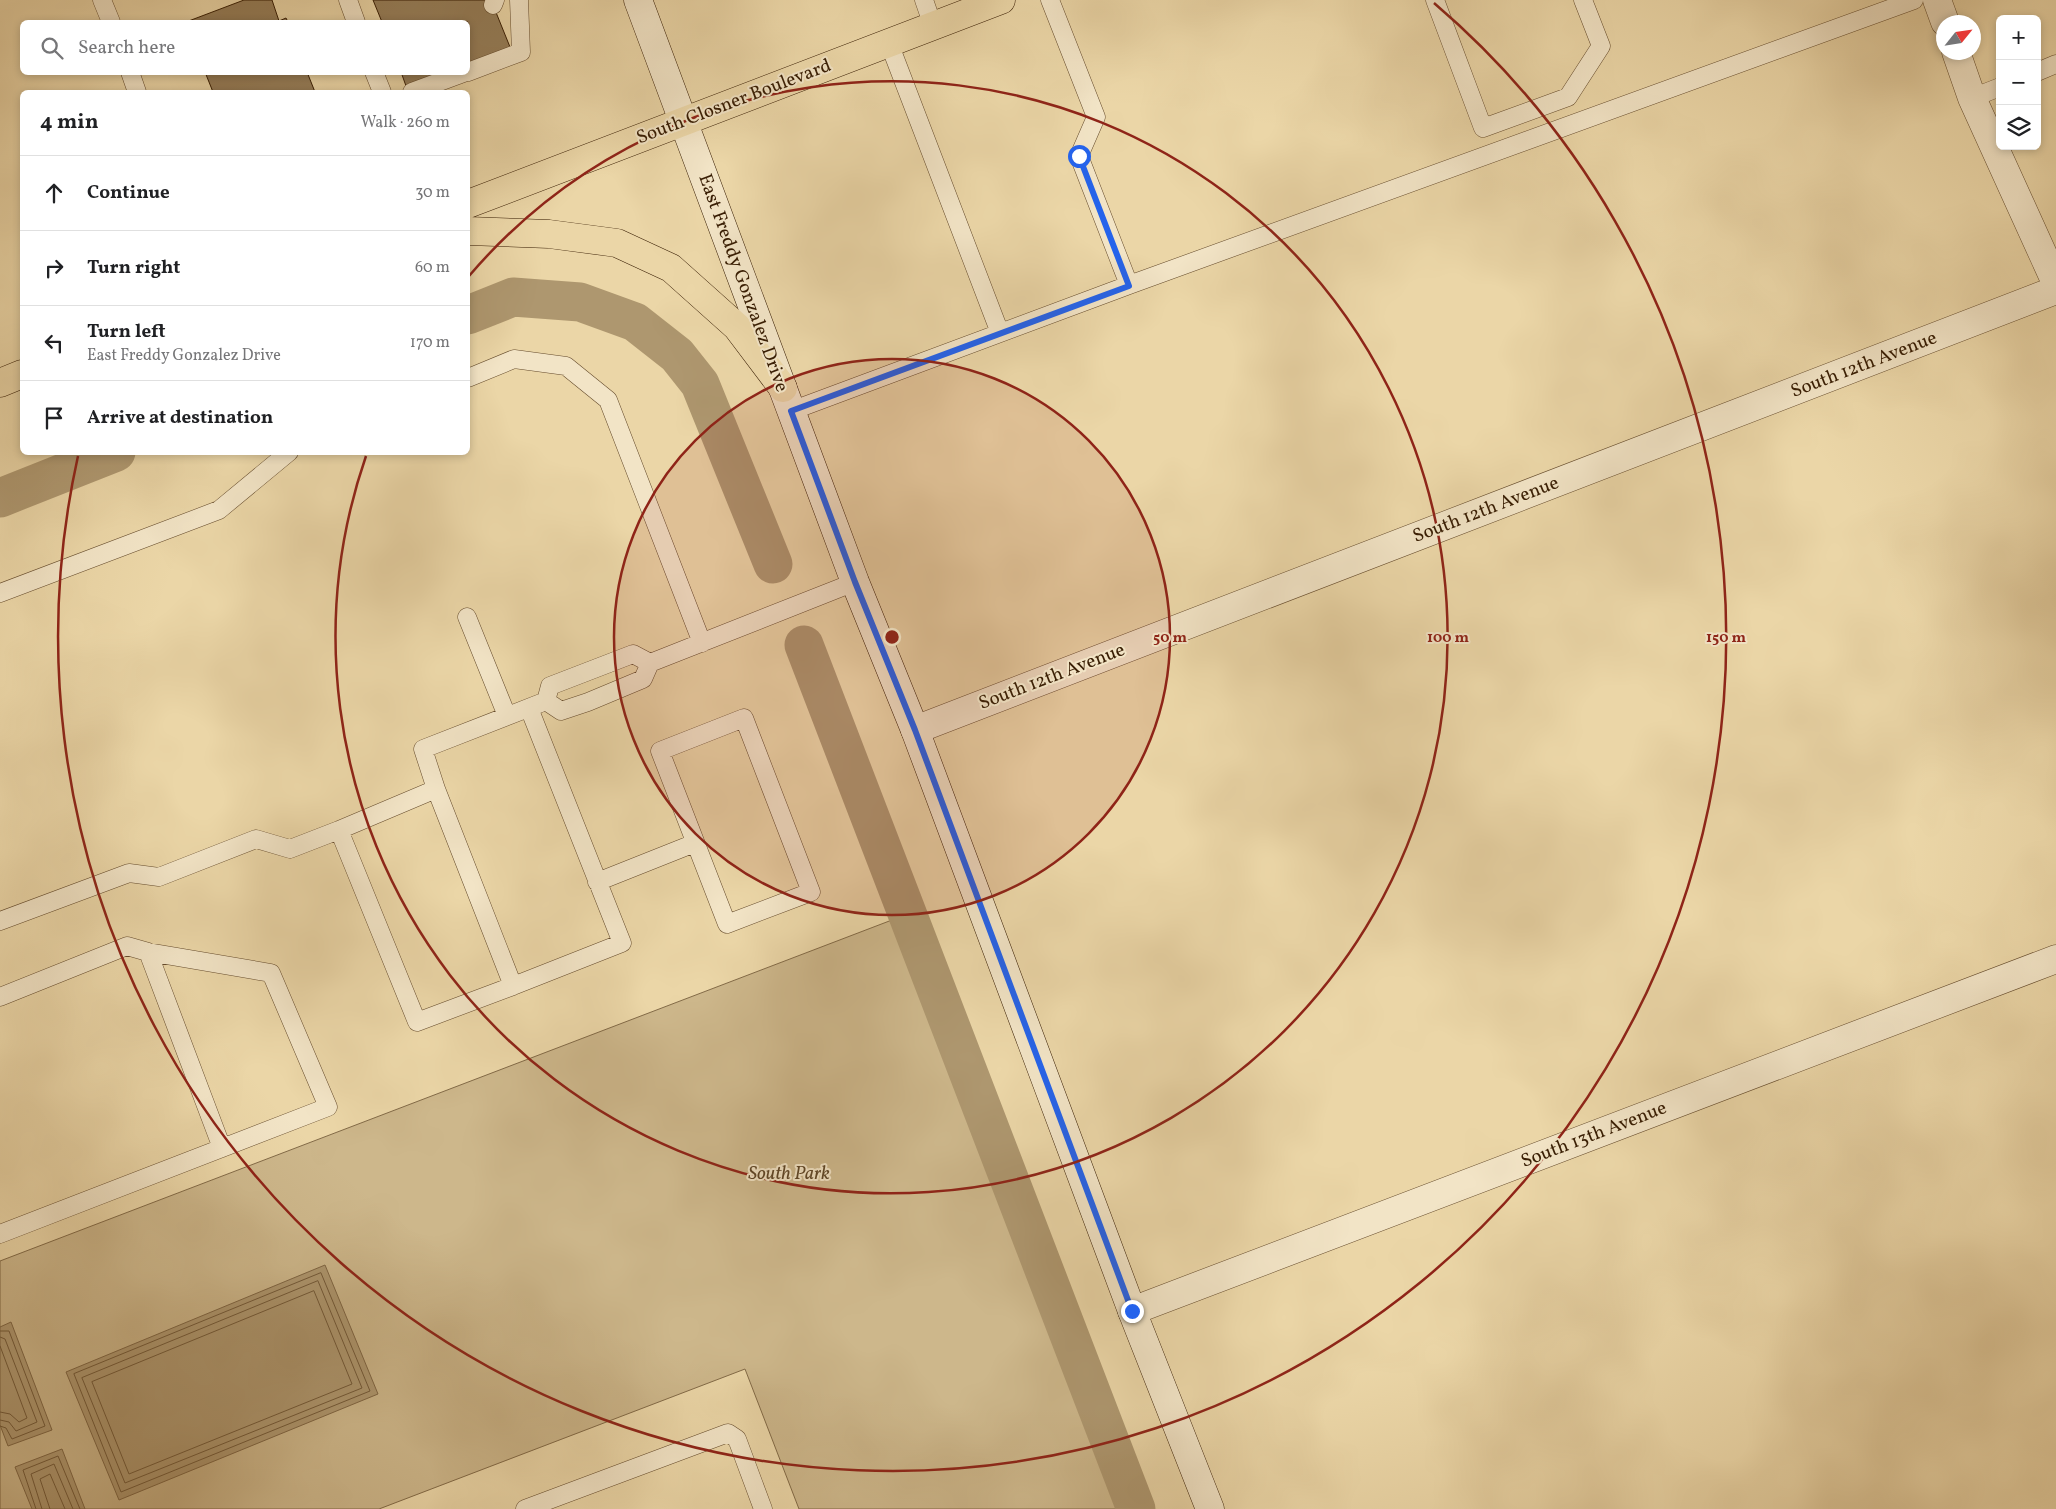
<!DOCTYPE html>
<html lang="en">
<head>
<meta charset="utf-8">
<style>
	body { margin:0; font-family:Vollkorn,serif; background:#f2f2f2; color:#202124 }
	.controls { position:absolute; right:15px; top:15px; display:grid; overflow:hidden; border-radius:8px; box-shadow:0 2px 8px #0003 }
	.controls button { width:45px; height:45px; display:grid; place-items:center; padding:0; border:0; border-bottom:1px solid #e0e0e0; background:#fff; color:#202124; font:25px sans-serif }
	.compass { position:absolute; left:1936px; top:15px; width:45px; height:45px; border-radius:50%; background:#fff; box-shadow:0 2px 8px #0003; rotate:60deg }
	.stop { position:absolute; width:15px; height:15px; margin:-11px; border:4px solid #2563eb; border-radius:50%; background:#fff }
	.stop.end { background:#2563eb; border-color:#fff; box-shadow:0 1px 5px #0008 }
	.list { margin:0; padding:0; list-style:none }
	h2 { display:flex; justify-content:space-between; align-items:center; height:65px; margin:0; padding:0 20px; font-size:21px }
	h2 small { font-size:16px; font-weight:400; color:#757577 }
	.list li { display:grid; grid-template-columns:32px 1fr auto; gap:15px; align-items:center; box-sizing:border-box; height:75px; padding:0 20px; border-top:1px solid #e0e0e0 }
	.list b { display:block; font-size:19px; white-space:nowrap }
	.list p { margin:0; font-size:16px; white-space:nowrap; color:#757577 }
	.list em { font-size:16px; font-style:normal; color:#757577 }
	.icon { flex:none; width:28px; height:28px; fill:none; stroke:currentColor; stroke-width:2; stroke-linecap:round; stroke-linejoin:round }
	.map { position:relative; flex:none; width:2056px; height:1509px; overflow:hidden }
	.search { position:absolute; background:#fff; box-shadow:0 2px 8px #0003; left:20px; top:20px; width:450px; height:55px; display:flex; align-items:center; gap:12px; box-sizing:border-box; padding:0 18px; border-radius:8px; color:#757577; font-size:19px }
	.panel { position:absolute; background:#fff; box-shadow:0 2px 8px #0003; left:20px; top:90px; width:450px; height:365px; border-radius:8px }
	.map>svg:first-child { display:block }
	.green { fill:#cdb78b; stroke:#826a47 }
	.water { fill:#ae976f; stroke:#7f6644 }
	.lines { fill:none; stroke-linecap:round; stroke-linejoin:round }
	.shore { stroke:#735a39; stroke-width:1 }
	.canal { stroke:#ae976f; stroke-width:39 }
	.building { fill:#957d58; stroke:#381d03 }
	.lane-casing { stroke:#654b2c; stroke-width:19 }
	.street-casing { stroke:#654b2c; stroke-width:29 }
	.secondary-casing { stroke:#381d03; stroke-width:29 }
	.primary-casing { stroke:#381d03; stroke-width:29 }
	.lane { stroke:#f2e4c6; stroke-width:18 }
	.street { stroke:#f2e4c6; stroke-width:28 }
	.secondary { stroke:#f2e4c6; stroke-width:28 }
	.primary { stroke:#ebd6a7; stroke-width:28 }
	.route { stroke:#2563eb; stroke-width:6 }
	.ring { fill:none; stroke:#8f2418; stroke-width:2.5 }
	.labels { text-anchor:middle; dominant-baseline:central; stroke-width:4; stroke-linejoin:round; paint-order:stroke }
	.street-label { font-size:19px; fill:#381d03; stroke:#f2e4c6 }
	.park-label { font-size:19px; font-style:italic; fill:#5d4425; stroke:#f2e4c6 }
	.centre { fill:#8f2418; stroke:#f2e4c6; stroke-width:2.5 }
	.ring-label { font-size:15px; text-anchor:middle; font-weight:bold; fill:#8f2418; stroke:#f2e4c6; stroke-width:4; stroke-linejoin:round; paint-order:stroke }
</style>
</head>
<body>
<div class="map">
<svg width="2056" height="1509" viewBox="0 0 2056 1509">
	<rect width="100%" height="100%" fill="#ebd6a7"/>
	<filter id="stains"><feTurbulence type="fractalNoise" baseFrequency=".004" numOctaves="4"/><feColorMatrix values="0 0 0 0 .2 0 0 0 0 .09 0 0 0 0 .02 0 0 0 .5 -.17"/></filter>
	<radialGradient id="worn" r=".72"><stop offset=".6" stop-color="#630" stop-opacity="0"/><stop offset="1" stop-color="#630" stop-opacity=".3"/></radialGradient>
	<!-- green -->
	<path class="green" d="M905,915L1133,1509H799L745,1369L379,1509H0V1261Z"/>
	<!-- water -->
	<path class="water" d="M325,1265L378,1394L119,1500L66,1372Z
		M11,1322L52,1430L8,1446L0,1425V1327Z
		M62,1449L85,1509H32L15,1467Z"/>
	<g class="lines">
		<!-- shore -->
		<path class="shore" d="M321,1273L370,1391L121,1492L74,1374Z
			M318,1281L362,1388L125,1483L82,1378Z
			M314,1291L352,1384L129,1474L92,1382Z
			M0,1331H9L45,1426L12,1439L6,1428L0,1426
			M0,1337L5,1339L37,1422L16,1431L9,1422L0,1420
			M0,1346L27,1418L19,1422L10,1414L0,1412
			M36,1509L23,1470L58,1456L80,1509
			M42,1509L31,1474L54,1464L73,1509
			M50,1509L40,1479L50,1474L65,1509"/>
		<!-- canal -->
		<path class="canal" d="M468,315L513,297L580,302L635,322L677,355L700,384L773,564
			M0,498L116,452
			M804,645L1136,1509"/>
	</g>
	<!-- building -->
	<path class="building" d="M244,0H272L279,21L286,18L288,22H186Z
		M373,0H491L510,47L468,63V22H382Z
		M205,72H307L315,92H213Z
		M401,72H442L406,86Z"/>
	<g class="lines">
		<!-- lane casing -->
		<g class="lane-casing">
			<path id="lane" d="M102,0L111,22
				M348,0L356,22
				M924,0L933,26
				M1435,0L1483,128L1568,97L1601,46L1583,0
				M493,5L495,0
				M889,43L1000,333
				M130,72L137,92
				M374,72L382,92
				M468,72L521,52L519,0
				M2037,72L2056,64
				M412,92L466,72
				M1972,98L2000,87
				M1129,285L1914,0
				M468,378L514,359L566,366L608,400L702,643
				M791,411L1129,285L1079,156L1096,117L1050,0
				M0,593L219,510L289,452
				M467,617L507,716
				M546,701L561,711L588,702L643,679L650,663L855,582
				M546,701L550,686L633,654L650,663
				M744,718L811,892L727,924L660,751Z
				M339,830L436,789
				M597,882L695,843
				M0,921L129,873L159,877L256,839L290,849L339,830L417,1022L513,986L436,789L423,749L546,701
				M513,986L622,943L529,708
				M0,997L127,946L148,952
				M0,1234L328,1107L271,973L148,952L222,1148
				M525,1509L728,1433L737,1439L763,1509"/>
		</g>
		<!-- street casing -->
		<g class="street-casing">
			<path id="street" d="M1937,0L1945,22
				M1956,52L1972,98L2056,283
				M915,730L2056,290
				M1132,1311L2056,959"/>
		</g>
		<!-- secondary casing -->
		<g class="secondary-casing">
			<path id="secondary" d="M638,0L855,582L915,730L1132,1311L1210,1509"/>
		</g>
		<!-- primary casing -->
		<g class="primary-casing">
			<path id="primary" d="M468,204L1001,0
				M468,231L549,234L617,243L671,268L737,327L783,388
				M0,383L22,374"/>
		</g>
		<!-- lane -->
		<use href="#lane" class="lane"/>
		<!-- street -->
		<use href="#street" class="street"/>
		<!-- secondary -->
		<use href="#secondary" class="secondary"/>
		<!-- primary -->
		<use href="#primary" class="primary"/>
	</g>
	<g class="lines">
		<!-- route -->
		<path class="route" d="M1079,156L1129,286L791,411L855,582L915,730L1132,1311"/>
	</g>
	<!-- distance rings -->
	<circle cx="892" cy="637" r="278" fill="#8f2418" fill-opacity=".12"/>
	<g class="ring">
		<circle cx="892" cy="637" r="278"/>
		<path d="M469 276A556 556 0 1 1 366 456"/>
		<path d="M1434 3A834 834 0 1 1 78 456"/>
	</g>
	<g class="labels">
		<!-- street labels -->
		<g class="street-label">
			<text transform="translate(734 102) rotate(-21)">South Closner Boulevard</text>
			<text transform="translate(743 283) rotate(70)">East Freddy Gonzalez Drive</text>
			<text transform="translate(1864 365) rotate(-21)">South 12th Avenue</text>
			<text transform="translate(1486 510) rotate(-21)">South 12th Avenue</text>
			<text transform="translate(1052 677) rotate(-21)">South 12th Avenue</text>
			<text transform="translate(1594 1135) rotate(-21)">South 13th Avenue</text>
		</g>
		<!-- park labels -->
		<g class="park-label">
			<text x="789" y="1174">South Park</text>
		</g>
	</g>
	<circle cx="892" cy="637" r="8" class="centre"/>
	<g class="ring-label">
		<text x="1170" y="642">50 m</text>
		<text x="1448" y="642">100 m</text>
		<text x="1726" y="642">150 m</text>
	</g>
	<rect width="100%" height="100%" filter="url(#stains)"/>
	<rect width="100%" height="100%" fill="url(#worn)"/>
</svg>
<div class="controls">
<button>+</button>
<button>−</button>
<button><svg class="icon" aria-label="layers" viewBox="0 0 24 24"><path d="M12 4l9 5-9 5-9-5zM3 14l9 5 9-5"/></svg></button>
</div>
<svg class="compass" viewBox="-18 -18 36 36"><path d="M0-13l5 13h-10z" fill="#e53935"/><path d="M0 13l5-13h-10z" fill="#757577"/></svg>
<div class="stop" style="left:1079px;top:156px"></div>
<div class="stop end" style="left:1132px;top:1311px"></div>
<div class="search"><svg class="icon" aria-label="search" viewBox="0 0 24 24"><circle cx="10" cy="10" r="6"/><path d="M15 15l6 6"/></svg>Search here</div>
<section class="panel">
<h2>4 min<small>Walk · 260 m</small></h2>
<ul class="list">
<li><svg class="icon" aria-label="ahead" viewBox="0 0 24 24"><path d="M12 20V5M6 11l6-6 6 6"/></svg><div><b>Continue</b></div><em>30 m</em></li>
<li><svg class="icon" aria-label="right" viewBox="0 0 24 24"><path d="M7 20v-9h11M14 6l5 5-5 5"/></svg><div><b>Turn right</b></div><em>60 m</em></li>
<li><svg class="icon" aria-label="left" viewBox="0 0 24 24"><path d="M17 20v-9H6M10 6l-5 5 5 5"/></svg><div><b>Turn left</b><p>East Freddy Gonzalez Drive</p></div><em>170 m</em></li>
<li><svg class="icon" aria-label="arrive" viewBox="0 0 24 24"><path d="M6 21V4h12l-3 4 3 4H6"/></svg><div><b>Arrive at destination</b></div></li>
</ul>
</section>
</div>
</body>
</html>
